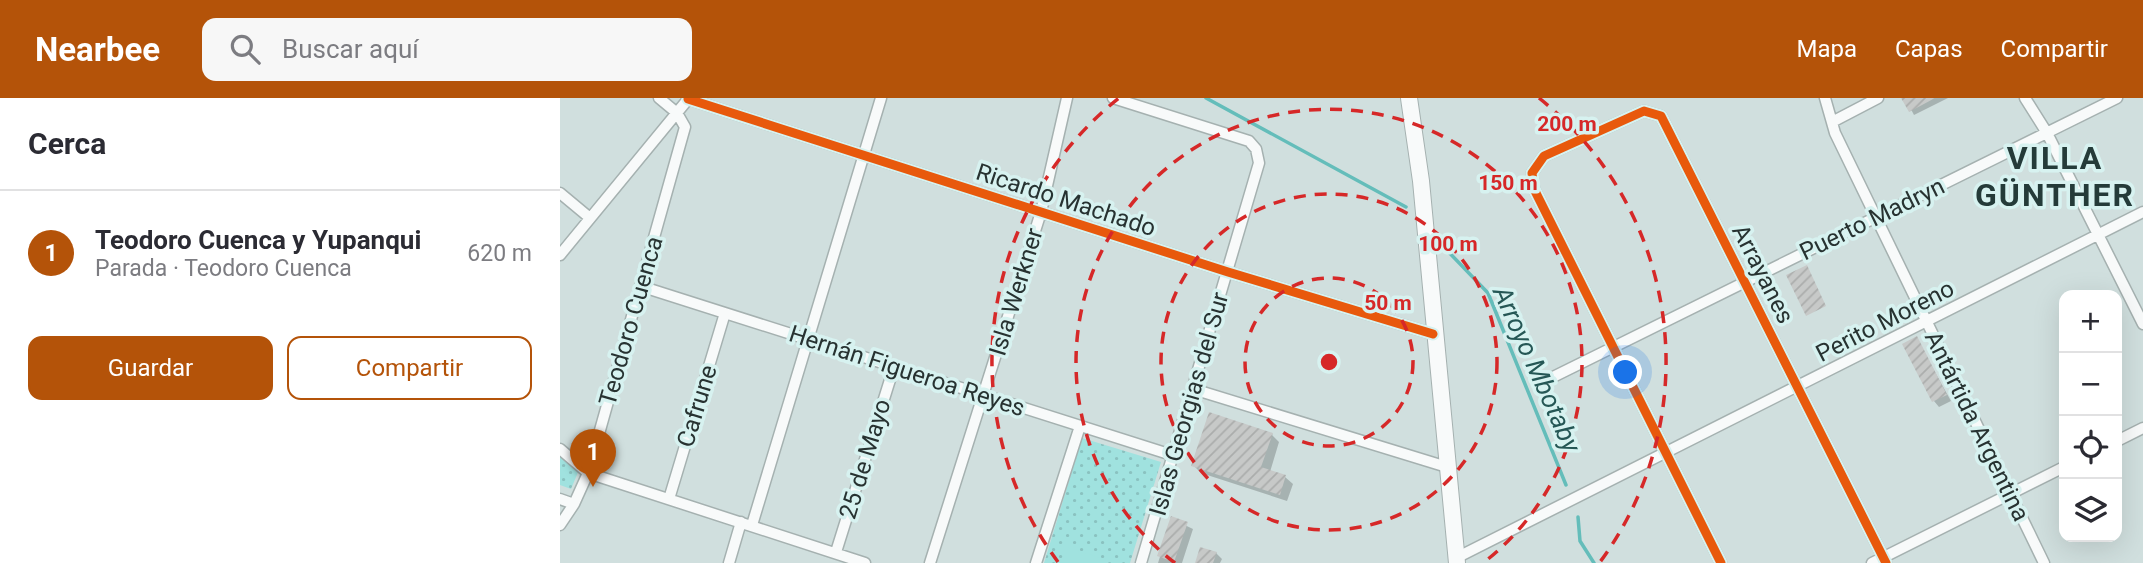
<!DOCTYPE html>
<html lang="es">
<head>
<meta charset="utf-8">
<style>
	body { margin:0; font-family:Roboto,sans-serif; background:#f7f7f7; color:#2b2b33 }
	.controls { position:absolute; right:21px; bottom:21px; display:grid; overflow:hidden; border-radius:14px; box-shadow:0 7px 28px #0002 }
	.controls button { width:63px; height:63px; display:grid; place-items:center; padding:0; border:0; border-bottom:2px solid #e1e1e2; background:#fff; color:#2b2b33; font:35px sans-serif }
	.you { position:absolute; left:1066px; top:275px; width:24px; height:24px; margin:-18px; border:5px solid #fff; border-radius:50%; background:#1a73e8; box-shadow:0 0 0 10px #1a73e833 }
	.badge { display:grid; place-items:center; width:46px; height:46px; border-radius:50%; background:#b45309; color:#fff; font-size:23px; font-weight:700 }
	.pin { position:absolute; translate:-50% -58px; filter:drop-shadow(0 2px 4px #0008) }
	.pin::after { content:''; position:absolute; top:37px; width:24px; height:21px; background:inherit; clip-path:polygon(0 0,100% 0,50% 100%) }
	.list { margin:0; padding:0; list-style:none }
	h2 { display:flex; justify-content:space-between; align-items:center; height:91px; margin:0; padding:0 28px; font-size:30px }
	h2 small { font-size:23px; font-weight:400; color:#7c7c81 }
	.list li { display:grid; grid-template-columns:46px 1fr auto; gap:21px; align-items:center; box-sizing:border-box; height:126px; padding:0 28px; border-top:2px solid #e1e1e2 }
	.list b { display:block; font-size:26px; white-space:nowrap }
	.list p { margin:0; font-size:23px; white-space:nowrap; color:#7c7c81 }
	.list em { font-size:23px; font-style:normal; color:#7c7c81 }
	.actions { display:flex; gap:14px; padding:21px 28px }
	.actions a { flex:1; padding:16px 0; border:2px solid #b45309; border-radius:14px; text-align:center; font-size:24px; color:#b45309 }
	.actions .main { background:#b45309; color:#fff }
	.icon { flex:none; width:38px; height:38px; fill:none; stroke:currentColor; stroke-width:2; stroke-linecap:round; stroke-linejoin:round }
	.map { position:relative; flex:none; width:1583px; height:465px; overflow:hidden }
	header { display:flex; align-items:center; gap:42px; box-sizing:border-box; height:98px; padding:0 35px; background:#b45309; color:#fff }
	header strong { font-size:33px }
	nav { display:flex; gap:38px; margin-inline-start:auto; font-size:24px }
	.search { width:490px; height:63px; background:#f7f7f7; display:flex; align-items:center; gap:18px; box-sizing:border-box; padding:0 24px; border-radius:14px; color:#7c7c81; font-size:26px }
	main { display:flex }
	aside { flex:1; background:#fff }
	.map>svg:first-child { display:block }
	.park { fill:url(#park-dots) }
	.pitch { fill:#a0e2df }
	.shadow { fill:#0003 }
	.lines { fill:none; stroke-linecap:round; stroke-linejoin:round }
	.stream { stroke:#64bdba; stroke-width:3.5 }
	.building { fill:url(#building-hatch) }
	.street-casing { stroke:#a5b1b0; stroke-width:13 }
	.secondary-casing { stroke:#a5b1b0; stroke-width:18 }
	.street { stroke:#f8fafa; stroke-width:10 }
	.secondary { stroke:#f8fafa; stroke-width:16 }
	.cycleway-casing { stroke:#d7f2f0; stroke-width:13 }
	.cycleway { stroke:#e8590c; stroke-width:9 }
	.ring { fill:none; stroke:#d62828; stroke-width:3.5; stroke-dasharray:12 9 }
	.labels { text-anchor:middle; dominant-baseline:central; stroke-width:7; stroke-linejoin:round; paint-order:stroke }
	.street-label { font-size:24px; fill:#273231; stroke:#d7f2f0 }
	.water-label { font-size:26px; font-style:italic; fill:#255755; stroke:#d7f2f0 }
	.district-label { font-size:32px; font-weight:bold; letter-spacing:2px; fill:#243b39; stroke:#d7f2f0 }
	.centre { fill:#d62828; stroke:#d7f2f0; stroke-width:3.5 }
	.ring-label { font-size:21px; text-anchor:middle; font-weight:bold; fill:#d62828; stroke:#d7f2f0; stroke-width:7; stroke-linejoin:round; paint-order:stroke }
</style>
</head>
<body>
<header>
<strong>Nearbee</strong>
<div class="search"><svg class="icon" aria-label="search" viewBox="0 0 24 24"><circle cx="10" cy="10" r="6"/><path d="M15 15l6 6"/></svg>Buscar aquí</div>
<nav><a>Mapa</a><a>Capas</a><a>Compartir</a></nav>
</header>
<main>
<aside>
<h2>Cerca<small></small></h2>
<ul class="list">
<li><span class="badge">1</span><div><b>Teodoro Cuenca y Yupanqui</b><p>Parada · Teodoro Cuenca</p></div><em>620 m</em></li>
</ul>
<div class="actions"><a class="main">Guardar</a><a>Compartir</a></div>
</aside>
<div class="map">
<svg width="1583" height="465" viewBox="0 0 1583 465">
	<defs>
		<pattern id="park-dots" width="8" height="8" patternUnits="userSpaceOnUse" patternTransform="scale(1.75)"><rect width="8" height="8" fill="#a0e2df"/><path d="M2 2h.1M6 6h.1" fill="none" stroke="#8ac2c0" stroke-width="1.8" stroke-linecap="round"/></pattern>
		<pattern id="building-hatch" width="6" height="6" patternUnits="userSpaceOnUse" patternTransform="scale(1.75)"><rect width="6" height="6" fill="#c7c9c8"/><path d="M-1 1l2-2M0 6l6-6M5 7l2-2" fill="none" stroke="#abadac"/></pattern>
	</defs>
	<rect width="100%" height="100%" fill="#d0dfde"/>
	<!-- park -->
	<path class="park" d="M522,340L601,364L570,465H484Z
		M0,357L19,372L11,391L0,387Z"/>
	<!-- pitch -->
	<path class="pitch" d="M506,449L547,462L546,465H501Z"/>
	<!-- shadow -->
	<path class="shadow" d="M1345,0H1388L1354,17Z
		M1356,240L1391,303L1379,309L1374,303Z
		M712,337L719,344L710,374L725,379L733,386L727,403L641,375L633,367Z
		M612,421L633,431L622,465H598Z
		M656,455L662,461L660,465H637Z"/>
	<g class="lines">
		<!-- stream -->
		<path class="stream" d="M646,0L846,109
			M879,144L928,195L1006,387
			M1018,419L1020,443L1034,465"/>
	</g>
	<!-- building -->
	<path class="building" d="M1341,0H1375L1349,14Z
		M1247,167L1266,208L1246,218L1226,177Z
		M1357,238L1387,297L1372,304L1342,246Z
		M649,314L713,335L701,369L726,377L720,397L631,368Z
		M611,418L628,424L614,464L597,458Z
		M640,449L657,454L653,465H635Z"/>
	<g class="lines">
		<!-- street casing -->
		<g class="street-casing">
			<path id="street" d="M553,0L689,43L696,51L699,65L581,465
				M1265,0L1275,35L1484,465
				M1465,0L1487,35L1583,226
				M128,1L668,174L873,236
				M1272,24L1318,0
				M0,95L30,120
				M0,157L129,0
				M80,188L615,358
				M993,279L1557,0
				M633,291L887,369
				M1557,343L1583,330
				M0,351L28,375L305,465
				M0,401L14,406
				M109,401L165,215
				M0,427L14,406L28,375L125,29L117,15L99,0
				M192,427L321,0
				M276,454L334,269
				M896,460L1583,114
				M169,465L181,424
				M370,465L481,114L507,0
				M476,465L520,328
				M1161,465L974,91L972,75L984,58L1084,13L1101,18L1326,465
				M1312,465L1504,369"/>
		</g>
		<!-- secondary casing -->
		<g class="secondary-casing">
			<path id="secondary" d="M849,0L861,83L897,465"/>
		</g>
		<!-- street -->
		<use href="#street" class="street"/>
		<!-- secondary -->
		<use href="#secondary" class="secondary"/>
		<!-- cycleway casing -->
		<g class="cycleway-casing">
			<path id="cycleway" d="M128,1L668,174L873,236
				M1161,465L974,91L972,75L984,58L1084,13L1101,18L1326,465"/>
		</g>
		<!-- cycleway -->
		<use href="#cycleway" class="cycleway"/>
	</g>
	<!-- distance rings -->
	<g class="ring">
		<circle cx="769" cy="264" r="84"/>
		<circle cx="769" cy="264" r="168"/>
		<path d="M615 465A253 253 0 1 1 923 465"/>
		<path d="M498 464A337 337 0 0 1 559 0M979 0A337 337 0 0 1 1040 464"/>
	</g>
	<g class="labels">
		<!-- street labels -->
		<g class="street-label">
			<text transform="translate(506 102) rotate(18)">Ricardo Machado</text>
			<text transform="translate(1312 121) rotate(-26)">Puerto Madryn</text>
			<text transform="translate(1203 176) rotate(63)">Arrayanes</text>
			<text transform="translate(456 194) rotate(-73)">Isla Werkner</text>
			<text transform="translate(71 223) rotate(-74)">Teodoro Cuenca</text>
			<text transform="translate(1325 223) rotate(-27)">Perito Moreno</text>
			<text transform="translate(347 273) rotate(18)">Hernán Figueroa Reyes</text>
			<text transform="translate(629 306) rotate(-74)">Islas Georgias del Sur</text>
			<text transform="translate(137 308) rotate(-73)">Cafrune</text>
			<text transform="translate(1417 328) rotate(64)">Antártida Argentina</text>
			<text transform="translate(305 361) rotate(-73)">25 de Mayo</text>
		</g>
		<!-- water labels -->
		<g class="water-label">
			<text transform="translate(977 271) rotate(66)">Arroyo Mbotaby</text>
		</g>
		<!-- district labels -->
		<g class="district-label">
			<text x="1495" y="60">VILLA<tspan x="1495" dy="37">GÜNTHER</tspan></text>
		</g>
	</g>
	<circle cx="769" cy="264" r="10" class="centre"/>
	<g class="ring-label">
		<text x="1007" y="33">200 m</text>
		<text x="948" y="92">150 m</text>
		<text x="888" y="153">100 m</text>
		<text x="828" y="212">50 m</text>
	</g>
</svg>
<div class="controls">
<button>+</button>
<button>−</button>
<button><svg class="icon" aria-label="locate" viewBox="0 0 24 24"><circle cx="12" cy="12" r="6"/><path d="M12 2v4M12 18v4M2 12h4M18 12h4"/></svg></button>
<button><svg class="icon" aria-label="layers" viewBox="0 0 24 24"><path d="M12 4l9 5-9 5-9-5zM3 14l9 5 9-5"/></svg></button>
</div>
<div class="you"></div>
<div class="pin badge" style="left:33px;top:389px">1</div>
</div>
</main>
</body>
</html>
